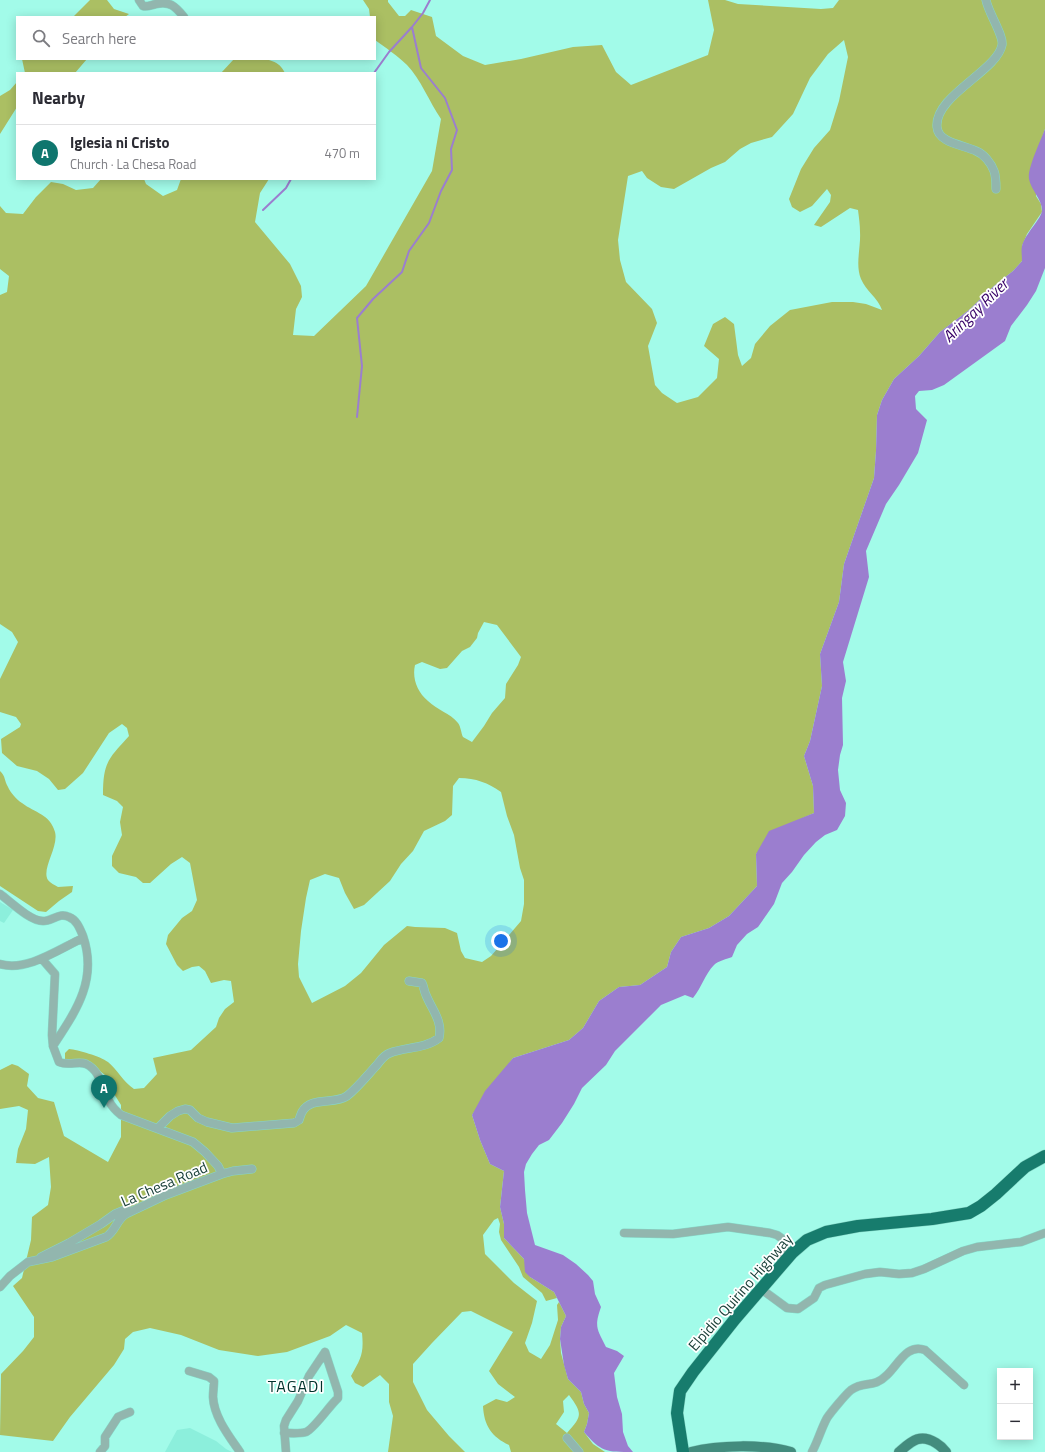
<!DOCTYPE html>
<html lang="en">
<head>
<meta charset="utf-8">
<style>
	body { margin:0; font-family:"Titillium Web",sans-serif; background:#f2f2f3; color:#2b2b33 }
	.controls { position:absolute; right:12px; bottom:12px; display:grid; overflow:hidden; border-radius:0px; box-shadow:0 2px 10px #0003 }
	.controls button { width:36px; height:36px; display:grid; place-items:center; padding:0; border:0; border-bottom:1px solid #e1e1e2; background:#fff; color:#2b2b33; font:20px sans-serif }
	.you { position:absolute; left:501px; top:941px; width:14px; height:14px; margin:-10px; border:3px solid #fff; border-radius:50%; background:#1a73e8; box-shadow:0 0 0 6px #1a73e833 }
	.badge { display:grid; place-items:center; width:26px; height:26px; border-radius:50%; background:#0f766e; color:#fff; font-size:13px; font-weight:700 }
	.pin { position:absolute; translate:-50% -33px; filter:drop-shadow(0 1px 2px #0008) }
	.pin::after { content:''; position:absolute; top:21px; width:14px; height:12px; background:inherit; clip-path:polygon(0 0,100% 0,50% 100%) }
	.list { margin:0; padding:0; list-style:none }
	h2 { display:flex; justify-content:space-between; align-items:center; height:52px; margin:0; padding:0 16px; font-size:17px }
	h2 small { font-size:13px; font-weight:400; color:#7c7c81 }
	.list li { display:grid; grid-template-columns:26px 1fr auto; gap:12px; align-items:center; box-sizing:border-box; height:56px; padding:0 16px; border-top:1px solid #e1e1e2 }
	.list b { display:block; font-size:15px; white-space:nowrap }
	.list p { margin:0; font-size:13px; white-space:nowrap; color:#7c7c81 }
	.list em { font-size:13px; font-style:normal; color:#7c7c81 }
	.icon { flex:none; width:22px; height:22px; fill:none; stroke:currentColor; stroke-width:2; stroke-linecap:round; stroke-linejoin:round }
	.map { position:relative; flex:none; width:1045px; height:1452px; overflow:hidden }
	.search { position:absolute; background:#fff; box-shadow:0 2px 10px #0003; left:16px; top:16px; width:360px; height:44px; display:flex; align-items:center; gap:10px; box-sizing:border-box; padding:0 14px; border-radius:0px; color:#7c7c81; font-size:15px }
	.panel { position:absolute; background:#fff; box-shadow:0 2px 10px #0003; left:16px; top:72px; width:360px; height:108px; border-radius:0px }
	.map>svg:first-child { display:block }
	.built { fill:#8cefdc }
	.green { fill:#abbf63; fill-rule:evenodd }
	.water { fill:#9b7ecf }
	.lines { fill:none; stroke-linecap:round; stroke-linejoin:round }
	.stream { stroke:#9b7ecf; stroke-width:2 }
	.minor-casing { stroke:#87d6c6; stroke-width:9 }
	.major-casing { stroke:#87d6c6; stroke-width:11 }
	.highway-casing { stroke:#87d6c6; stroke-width:13 }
	.minor { stroke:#92b6ae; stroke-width:8 }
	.major { stroke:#438c7e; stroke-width:10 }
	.highway { stroke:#177c6d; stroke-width:12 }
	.labels { text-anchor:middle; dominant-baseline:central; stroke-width:3.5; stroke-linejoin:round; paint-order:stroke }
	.street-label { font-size:15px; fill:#1a4039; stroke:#fff }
	.water-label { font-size:16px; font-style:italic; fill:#370067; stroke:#fff }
	.neighbourhood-label { font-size:16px; letter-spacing:1px; fill:#00322b; stroke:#fff }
</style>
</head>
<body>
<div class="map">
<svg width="1045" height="1452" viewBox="0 0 1045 1452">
	<rect width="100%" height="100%" fill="#a2fbe9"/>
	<!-- built -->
	<path class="built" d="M0,902L13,910L4,923L0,921Z
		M190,1428L216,1441L226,1449L232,1452H165L177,1430Z"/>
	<!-- green -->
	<path class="green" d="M90,0H107L114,9L129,14L125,17H73Z
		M363,0H388V2L399,16H405L411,10L432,17L436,36L463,56L485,65L521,59L573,47L602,45L616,72L631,85L708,55L714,30L708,0H725L738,4L821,9L833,8L839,0H1045V129L1041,141L1036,196L1041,204L1042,212L1027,234L1022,246V261L1013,271L994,286L969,310L940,332L919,356L894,379L882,400L877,415L876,451L874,478L844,564L839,602L820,654L822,686L810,741L804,756L813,786L814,813L794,822L756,854L757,886L729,916L709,928L681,937L671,952L667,967L640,985L619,987L599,1001L583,1028L569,1040L513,1058L472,1115L480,1140L490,1164L504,1171L500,1207L504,1224V1238L524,1259L530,1277L554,1292L557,1298L546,1301L542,1293L523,1277L519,1267L501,1240L499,1232L500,1224L498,1218L494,1220L483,1235L485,1254L514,1283L537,1301L532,1323L525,1343L529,1352L541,1359L550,1345L558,1320L557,1305L559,1302L566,1316L561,1327L560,1339L561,1353L568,1379L581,1392L584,1404L589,1413L587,1424L584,1432L593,1444L605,1452H511L509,1445C492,1437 484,1426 483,1406L496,1399L507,1402L515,1397L498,1384L489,1371L513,1332L471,1311L462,1312L432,1343L413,1364V1382L427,1410L449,1436L465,1452H388L393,1416L389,1402V1384L380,1375L363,1387L355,1383L351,1376C361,1358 364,1354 362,1333L346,1325L330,1336L287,1352L258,1356L219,1350L181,1335L150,1328L133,1332L125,1339L124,1349L114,1365L70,1417L53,1441L0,1435L1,1374L23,1351L34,1337V1317L13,1286L22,1278L31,1240L32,1217L48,1205L51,1187L49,1157L35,1164L16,1163L18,1149L26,1129L28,1110L19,1106L0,1109V1070L12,1064L18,1066L29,1074L27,1086L38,1098L54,1102L64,1136L108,1162L121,1137V1105L111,1089L105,1075L88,1062L65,1059V1053L69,1049C78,1050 100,1056 108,1062C117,1069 123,1082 134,1089L144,1088L157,1074L153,1058L191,1050L216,1027L219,1018L225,1009L234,1002L231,981L224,980L211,983L205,971L199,966L192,967L183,971L177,965L166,944L168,935L182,918L192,911L197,900L190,863L182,857L171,864L150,883H143L136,877L119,873L112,866V856L122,835L120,822L123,807L117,801L103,795C103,763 108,759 129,736L127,728L122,724L109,733L83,773L65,789L58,790L49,779L37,771L17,766L2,753L1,739L20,727L21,724L16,717L0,712V679L18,642L12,632L0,624V295L7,292L9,276L0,269V206L6,213L23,214L36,197L51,182L63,184L76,190L93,188L101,179H144L146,184L163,196L177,190L181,179H269L260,193L255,222L290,264L301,286L302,297L296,309L293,335L314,336L366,286L432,171L441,119C430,103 420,78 407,65C398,56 386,48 375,40V17H370L369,9ZM844,40L848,57L839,101L830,130L814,148L801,169L789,199L792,207L800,212L812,206L827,189L831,195L830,202L814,225L821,227L850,208L858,210C859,218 860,225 860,232C861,248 855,264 861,279C866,291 878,298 882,310L866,304L853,302H832L790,310L770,326L755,344L751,358L742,366L738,355L734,324L725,317L713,324L704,346L719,359L717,378L698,397L677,403L662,393L655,385L648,346L657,323L652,309L626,282L620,260L618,240L628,176L642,171L647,178L661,187L674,189L711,168L725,162L740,149L751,143L772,137L793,114L810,78L828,54ZM484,622L497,625L521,657L518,665L506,684L505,698L492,713L484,726L472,742L463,737C461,733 461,727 458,723C450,713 437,710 428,701C417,692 412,678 415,665L422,662L440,669L447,668L462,651L470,647L477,638L478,633ZM459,778C476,778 488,783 501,792L507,816L514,835L520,868L524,880V904L521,921L491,956L482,962L465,958L461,951L457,933L445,928L415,927L407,926L384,945L361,973L345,986L312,1003L299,977L298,964L301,931L306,898L310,880L325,874L339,878L345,893L354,909L364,905L390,881L401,864L413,851L424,831L445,821L452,815L453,786ZM569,1395C583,1414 582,1416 567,1433L556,1424L564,1412L563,1401Z
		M22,59H87L75,73H25Z
		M234,59C252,59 277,54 285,73H221Z
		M17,82V107L0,134V96L10,90Z
		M0,771C6,777 4,780 8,787C10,792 17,800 22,803C35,813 50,814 55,832C59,847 41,869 48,880C50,883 55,885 58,887L73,886L72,892L59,901L46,912L38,911L0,886Z"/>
	<!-- water -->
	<path class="water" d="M1045,129V268L1036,291L1027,305L1011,326L1005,341L944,385L932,390L919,391L915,396L916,409L927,420L918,453L899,485L886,504L866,551L869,577L843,662L846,681L842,698L843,745L840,755L838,770L840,790L846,803L845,816L837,830L825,835L816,842L804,855L792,872L782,883L774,904L758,927L747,934L737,945L732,957C727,959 718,961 714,965C705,974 702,987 693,998L685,995L661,1005L615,1051L606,1065L582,1088L574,1104L562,1123L549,1140L539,1145L532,1154L526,1164L524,1172L525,1190L527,1213L535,1245L563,1255L576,1264L588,1275L593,1281L595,1294L601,1307C594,1327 597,1329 606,1347L617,1351L624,1356L614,1373L617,1397L622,1414L623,1432L628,1446L633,1452C606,1452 601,1452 584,1432L587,1424L589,1413L584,1404L581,1392L568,1379L564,1365L560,1339L561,1327L566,1316L554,1292L530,1277L525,1272L524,1259L504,1238V1224L500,1207L504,1171L490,1164L480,1140L472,1115L485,1091L513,1058L569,1040L583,1028L599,1001L619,987L640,985L667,967L671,952L681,937L709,928L729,916L757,886L756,854L769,831L814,813L813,786L804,756L810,741L822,686L820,654L839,602L844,564L874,478L876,451L877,415L882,400L894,379L919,356L940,332L969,310L994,286L1013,271L1022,261C1022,256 1021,250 1022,246C1025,234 1041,219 1042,211C1043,201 1031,190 1029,179C1027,169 1041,140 1045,129Z"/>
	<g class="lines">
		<!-- stream -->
		<path class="stream" d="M374,73L389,52L412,27
			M263,210L286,188L291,179
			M357,417L362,366L357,318L373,299L402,272L409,251L429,223L441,191L452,170L451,149L457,130L445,98L421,68L412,27L423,13L430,0"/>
		<!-- minor casing -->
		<g class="minor-casing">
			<path id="minor" d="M139,0L143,6C148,7 151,5 156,4C170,1 175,6 184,17
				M986,0C988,12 1004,36 1002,45C997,71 934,96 937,127C938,143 964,145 976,151C984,154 991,163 994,171C996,176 996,183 996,189
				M0,894C11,902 30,921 43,921C53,921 59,912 69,917C77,920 80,929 83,936C98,980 76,1011 53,1046
				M0,964C27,972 59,949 83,938
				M158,1128L170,1116L178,1111L185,1109L190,1110L198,1118L207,1122L232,1128L294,1123L299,1120C300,1117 301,1114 302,1112C311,1096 334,1105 347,1096C357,1088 366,1077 375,1067C380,1062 382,1056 390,1053C405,1047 425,1049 439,1038C443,1021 432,1010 426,995C424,991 424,987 422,983L409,981
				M222,1174L233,1171L252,1169
				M624,1233L673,1234L728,1227L770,1233L777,1235L784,1240L785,1248L782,1261
				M41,1257L69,1243L101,1224L115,1214L127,1209
				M0,1287L10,1276L28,1262L52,1257L106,1237C116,1231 116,1220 126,1214L166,1195L222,1174L218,1166L205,1152L193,1142L121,1115C116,1111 112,1107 109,1101C102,1089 101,1071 86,1064C79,1061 68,1066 59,1062L53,1046L52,1035L55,974L42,959
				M761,1289L787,1308L798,1309L814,1298L819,1288L825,1285L865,1274L880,1272L899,1274L912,1273L924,1269L963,1251L977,1247L1021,1242L1045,1233
				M189,1371L209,1377L214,1381C214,1386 213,1392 213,1397C214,1417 229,1436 240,1452
				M284,1433C291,1433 300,1434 306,1432C314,1429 330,1405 338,1398V1392L325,1352
				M567,1438L579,1452
				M100,1452L105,1446V1437L118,1417L130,1412
				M286,1452L284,1426L286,1420L298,1401L309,1376L325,1352
				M812,1452C818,1441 821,1429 827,1418C831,1412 846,1394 851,1390C865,1380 873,1389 887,1375C898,1365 907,1343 925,1350L964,1385"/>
		</g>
		<!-- major casing -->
		<g class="major-casing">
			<path id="major" d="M691,1452C718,1445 764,1444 791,1452
				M899,1452C912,1441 920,1433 936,1443C941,1446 943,1448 946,1452"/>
		</g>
		<!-- highway casing -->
		<g class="highway-casing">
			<path id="highway" d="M683,1452L677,1413L680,1391L693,1372L735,1319L792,1253L807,1240L826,1232L858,1226L932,1219L969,1213L981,1206L996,1194L1025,1167L1045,1156"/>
		</g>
		<!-- minor -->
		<use href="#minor" class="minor"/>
		<!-- major -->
		<use href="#major" class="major"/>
		<!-- highway -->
		<use href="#highway" class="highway"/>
	</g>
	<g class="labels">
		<!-- street labels -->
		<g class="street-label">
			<text transform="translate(164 1184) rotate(-23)">La Chesa Road</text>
			<text transform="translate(740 1292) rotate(-49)">Elpidio Quirino Highway</text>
		</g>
		<!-- water labels -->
		<g class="water-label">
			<text transform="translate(975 310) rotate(-44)">Aringay River</text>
		</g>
		<!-- neighbourhood labels -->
		<g class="neighbourhood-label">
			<text x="296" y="1386">TAGADI</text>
		</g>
	</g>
</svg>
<div class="controls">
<button>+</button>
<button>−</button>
</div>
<div class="you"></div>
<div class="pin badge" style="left:104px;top:1108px">A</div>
<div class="search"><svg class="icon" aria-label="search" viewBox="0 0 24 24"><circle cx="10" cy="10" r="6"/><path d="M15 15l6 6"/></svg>Search here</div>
<section class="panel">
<h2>Nearby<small></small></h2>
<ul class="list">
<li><span class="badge">A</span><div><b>Iglesia ni Cristo</b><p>Church · La Chesa Road</p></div><em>470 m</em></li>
</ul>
</section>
</div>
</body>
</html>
